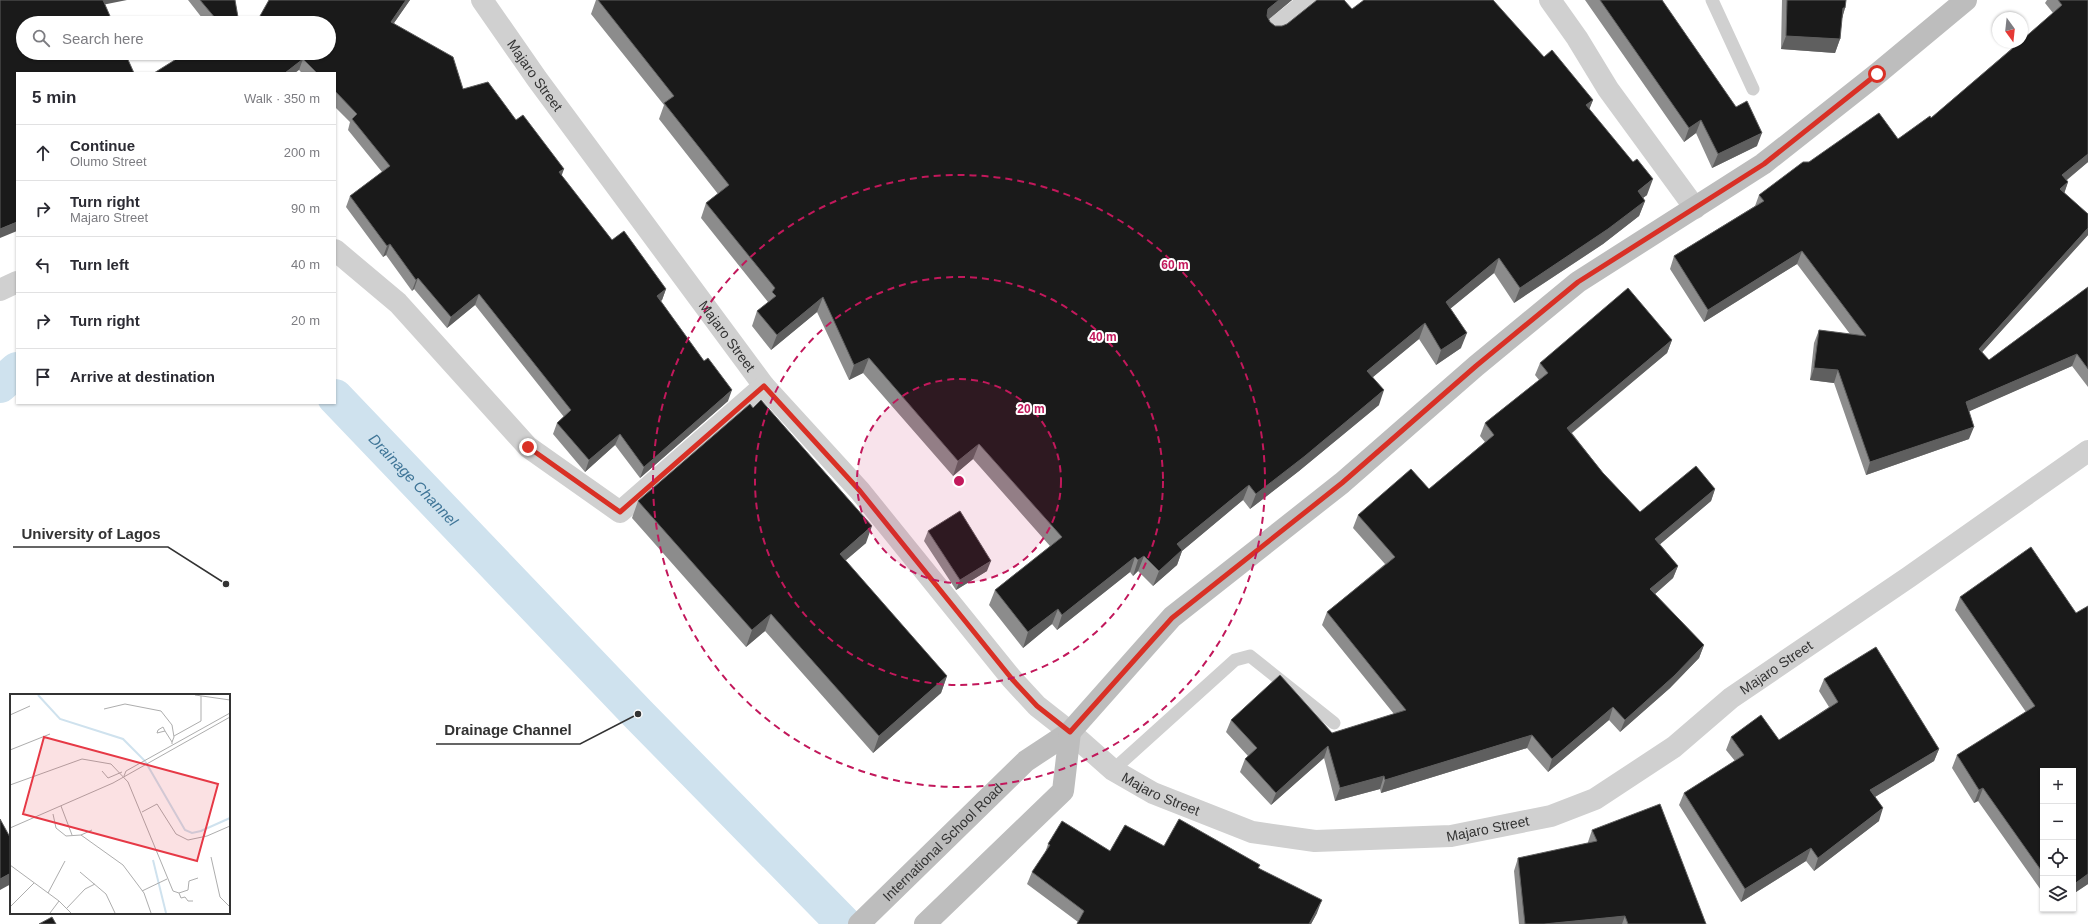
<!DOCTYPE html>
<html lang="en">
<head>
<meta charset="utf-8">
<style>
	body { margin:0; font-family:Helvetica,sans-serif; background:#f7f7f7; color:#2b2b33 }
	.controls { position:absolute; right:12px; bottom:12px; display:grid; overflow:hidden; border-radius:0px; box-shadow:0 1px 3px #0004 }
	.controls button { width:36px; height:36px; display:grid; place-items:center; padding:0; border:0; border-bottom:1px solid #e1e1e2; background:#fff; color:#2b2b33; font:20px sans-serif }
	.compass { position:absolute; left:1992px; top:12px; width:36px; height:36px; border-radius:50%; background:#fff; box-shadow:0 1px 3px #0004; rotate:165deg }
	.stop { position:absolute; width:12px; height:12px; margin:-9px; border:3px solid #d93025; border-radius:50%; background:#fff }
	.stop.end { background:#d93025; border-color:#fff; box-shadow:0 1px 4px #0008 }
	.list { margin:0; padding:0; list-style:none }
	h2 { display:flex; justify-content:space-between; align-items:center; height:52px; margin:0; padding:0 16px; font-size:17px }
	h2 small { font-size:13px; font-weight:400; color:#7c7c81 }
	.list li { display:grid; grid-template-columns:26px 1fr auto; gap:12px; align-items:center; box-sizing:border-box; height:56px; padding:0 16px; border-top:1px solid #e1e1e2 }
	.list b { display:block; font-size:15px; white-space:nowrap }
	.list p { margin:0; font-size:13px; white-space:nowrap; color:#7c7c81 }
	.list em { font-size:13px; font-style:normal; color:#7c7c81 }
	.icon { flex:none; width:22px; height:22px; fill:none; stroke:currentColor; stroke-width:2; stroke-linecap:round; stroke-linejoin:round }
	.map { position:relative; flex:none; width:2088px; height:924px; overflow:hidden }
	.search { position:absolute; background:#fff; box-shadow:0 1px 3px #0004; left:16px; top:16px; width:320px; height:44px; display:flex; align-items:center; gap:10px; box-sizing:border-box; padding:0 14px; border-radius:22px; color:#7c7c81; font-size:15px }
	.panel { position:absolute; background:#fff; box-shadow:0 1px 3px #0004; left:16px; top:72px; width:320px; height:332px; border-radius:0px }
	.map>svg:first-child { display:block }
	.lines { fill:none; stroke-linecap:round; stroke-linejoin:round }
	.canal { stroke:#cfe2ee; stroke-width:36 }
	.lane { stroke:#d0d0d0; stroke-width:13 }
	.street { stroke:#d0d0d0; stroke-width:22 }
	.secondary { stroke:#bdbdbd; stroke-width:22 }
	.wall { fill:#8c8c8c }
	.shaded-wall { fill:#5f5f5f }
	.building { fill:#1a1a1a; stroke:#5f5f5f }
	.route { stroke:#d93025; stroke-width:5 }
	.ring { fill:none; stroke:#c2185b; stroke-width:2; stroke-dasharray:7 5 }
	.labels { text-anchor:middle; dominant-baseline:central; stroke-width:4; stroke-linejoin:round; paint-order:stroke }
	.street-label { font-size:14px; fill:#333; stroke:#fff }
	.water-label { font-size:15px; font-style:italic; fill:#3f7597; stroke:#fff }
	.inset-river { fill:none; stroke:#cfe2ee; stroke-width:2 }
	.inset-road { fill:none; stroke:#adadad; stroke-width:1 }
	.view { fill:#e63946; fill-opacity:0.15; stroke:#e63946; stroke-width:2 }
	.inset-edge { fill:none; stroke:#333; stroke-width:2 }
	.centre { fill:#c2185b; stroke:#fff; stroke-width:2 }
	.ring-label { font-size:12px; text-anchor:middle; font-weight:bold; fill:#c2185b; stroke:#fff; stroke-width:4; stroke-linejoin:round; paint-order:stroke }
	.leader { fill:none; stroke:#333; stroke-width:1.5 }
	.callout-dot { fill:#333; stroke:#fff; stroke-width:1.5 }
	.callout-label { font-size:15px; text-anchor:middle; font-weight:bold; fill:#333; stroke:#fff; stroke-width:4; stroke-linejoin:round; paint-order:stroke }
</style>
</head>
<body>
<div class="map">
<svg width="2088" height="924" viewBox="0 0 2088 924">
	<rect width="100%" height="100%" fill="#fff"/>
	<g class="lines">
		<!-- canal -->
		<g class="canal">
			<path d="M0,385L17,370"/>
			<path id="s1" d="M335,397L638,714L844,924"/>
		</g>
		<!-- lane -->
		<path class="lane" d="M1712,0L1753,89
			M1113,770L1235,660L1250,656L1334,723"/>
		<!-- street -->
		<g class="street">
			<path id="s2" d="M482,0L537,79L764,386L860,491L1012,679L1037,706L1070,732L1113,770L1153,793L1252,832L1315,841L1451,836L1551,816L1595,799L1674,747L1731,698L1909,577L2088,451"/>
			<path d="M1550,0L1577,38L1608,89L1695,208"/>
			<path d="M1274,29L1311,0"/>
			<path d="M335,250L398,303L528,447L620,512L764,386"/>
			<path d="M0,290L17,282"/>
		</g>
		<!-- secondary -->
		<g class="secondary">
			<path id="s3" d="M859,924L1026,761L1070,732L1172,617L1342,483L1476,366L1578,282L1763,164L1877,74L1966,0"/>
			<path d="M925,924L1063,791L1070,732"/>
		</g>
	</g>
	<!-- wall -->
	<path class="wall" d="M188,0H235L239,23H206Z
		M269,0H410L394,23L463,89L516,120L561,176L612,240L666,289L662,300L661,301L728,401L640,478L615,445L585,472L553,434L557,423L564,417L475,305L447,328L414,289L412,291L386,255L383,257L346,207L350,196L382,172L348,130L350,122L335,107V73H302L299,70L154,73L329,53Z
		M596,0H1292L1269,19L1270,22L1275,26H1282L1352,9L1544,57L1593,100L1589,109L1647,195L1643,198L1645,201L1639,216L1603,244L1514,303L1494,273L1450,309L1461,348L1436,365L1419,339L1373,377L1379,405L1299,471L1250,509L1243,500L1182,551L1177,565L1153,586L1138,571L1133,576L1130,572L1057,630L1052,624L1023,648L989,605L995,590L1050,546L973,459L953,476L863,373L849,380L817,312L771,350L752,326L757,311L767,304L768,302L701,218L706,203L718,194L659,119L664,105L591,14Z
		M1585,0H1662L1757,146L1712,168L1696,133L1684,142Z
		M1782,0H1846L1845,8L1842,18L1840,39L1835,53L1781,49Z
		M2047,0H2088V162L2067,180L2068,182L2064,193L2088,214V235L1982,352L1989,360L2088,287V387L2072,366L1969,411V439L1866,475L1834,383L1810,380L1814,343L1819,330L1850,334L1797,264L1704,322L1670,269L1674,256L1755,206L1759,195L1809,162L1898,139L1931,118L2053,13L2045,3Z
		M1672,340L1667,353L1572,433L1603,473L1640,512L1715,489L1711,501L1660,544L1678,566L1673,578L1655,594L1704,645L1699,658L1670,688L1620,732L1609,720L1548,772L1527,748L1381,793L1380,789L1335,801L1324,758L1271,805L1240,772L1245,759L1248,756L1226,732L1231,720L1332,733L1394,714L1322,625L1327,612L1385,564L1353,528L1358,515L1429,489L1485,442L1480,436L1485,423L1539,380L1535,375L1540,363Z
		M638,501L866,543L845,561L947,676L941,693L873,753L765,631L746,647L632,518Z
		M928,531L987,571L956,590L924,541Z
		M1960,597L2076,613L2088,884L2073,894V771H2043V893L1978,801L1974,803L1952,768L1957,755L2026,712L1955,610Z
		M1824,679L1939,749L1934,761L1875,797L1879,821L1814,871L1806,861L1741,902L1679,805L1684,793L1735,761L1726,750L1731,737L1779,740L1829,707L1819,691Z
		M1592,830L1706,924H1519L1514,871L1518,858L1588,843V842Z
		M1048,844L1110,851L1164,846L1259,868L1317,913L1311,924H1077L1078,922L1027,884L1032,872L1045,853Z"/>
	<!-- shaded-wall -->
	<path class="shaded-wall" d="M99,0H127L97,6Z
		M406,0H410L387,33L391,22Z
		M1279,0H1292L1263,24L1268,9Z
		M1843,8H1845L1841,22Z
		M1786,36L1840,39L1835,53L1781,49Z
		M303,59L299,70L295,73H285Z
		M1593,100L1587,115L1586,105Z
		M1701,120L1696,133L1684,142L1689,128Z
		M1762,133L1757,146L1712,168L1718,154Z
		M2088,154V162L2058,187L2062,175Z
		M564,169L560,180L559,172Z
		M1653,179L1647,195L1632,206L1638,191Z
		M2068,182L2064,194L2060,189Z
		M1645,201L1639,216L1603,244L1514,303L1520,288Z
		M17,222V231L0,238V229Z
		M2088,228V235L1974,361L1979,349Z
		M390,244L386,255L383,257L387,246Z
		M1802,251L1797,264L1704,322L1708,310Z
		M1499,258L1494,273L1440,317L1446,302Z
		M418,278L414,289L412,291L416,280Z
		M666,289L662,300L653,307L657,296Z
		M479,294L475,305L447,328L451,317Z
		M823,297L817,312L771,350L777,335Z
		M1425,323L1419,339L1362,386L1367,371Z
		M1467,333L1461,348L1436,365L1441,350Z
		M1672,340L1667,353L1563,440L1567,428Z
		M2077,354L2072,366L1961,415L1966,402Z
		M869,358L863,373L849,380L854,365Z
		M1814,368L1838,370L1834,383L1810,380Z
		M732,390L728,401L640,478L644,467Z
		M1384,390L1379,405L1299,471L1250,509L1256,494Z
		M1974,427L1969,439L1866,475L1870,462Z
		M620,434L615,445L585,472L589,460Z
		M979,444L973,459L953,476L958,461Z
		M1249,485L1243,500L1182,551L1177,565L1153,586L1159,571L1177,544Z
		M1715,489L1711,501L1651,552L1655,539Z
		M872,526L866,543L833,571L840,554Z
		M1144,556L1138,571L1133,576L1138,560Z
		M1135,557L1130,572L1057,630L1062,615Z
		M991,561L987,571L956,590L960,580Z
		M1678,566L1673,578L1646,602L1650,589Z
		M1058,609L1052,624L1023,648L1028,632Z
		M771,614L765,631L746,647L752,630Z
		M1704,645L1699,658L1670,688L1620,732L1625,720Z
		M947,676L941,693L873,753L879,736Z
		M1613,707L1609,720L1548,772L1552,759Z
		M1532,735L1527,748L1381,793L1385,780Z
		M1328,746L1324,758L1271,805L1276,793Z
		M1939,749L1934,761L1865,803L1870,790Z
		M1384,776L1380,789L1335,801L1340,788Z
		M1983,788L1978,801L1974,803L1979,790Z
		M1883,808L1879,821L1814,871L1818,858Z
		M1811,848L1806,861L1741,902L1745,889Z
		M11,873V884L0,890V879Z
		M2088,874V884L2073,894V885Z
		M1322,900L1317,913L1311,924H1309Z
		M1625,916L1622,924H1544Z"/>
	<!-- building -->
	<path class="building" d="M0,0H103L113,23H23V53H125L134,73H17V222L0,229Z
		M200,0H235L239,23H211L216,19Z
		M269,0H406L391,22L453,57L463,89L488,82L516,120L523,115L564,169L559,172L612,240L624,231L666,289L657,296L704,361L708,358L732,390L644,467L620,434L589,460L557,423L571,410L479,294L451,317L418,278L416,280L390,244L387,246L350,196L390,166L352,119L357,114L335,91V73H317L303,59L285,73H154L186,53H329V23H256Z
		M598,0H1279L1268,9L1267,16L1270,22L1275,26H1282L1287,24L1317,0H1344L1352,9L1364,0H1493L1544,57L1552,50L1593,100L1586,105L1633,162L1637,159L1653,179L1638,191L1645,201L1608,229L1520,288L1499,258L1446,302L1467,333L1441,350L1425,323L1367,371L1384,390L1305,456L1256,494L1249,485L1177,544L1182,550L1159,571L1144,556L1138,560L1135,557L1062,615L1058,609L1028,632L995,590L1062,537L979,444L958,461L869,358L854,365L823,297L777,335L757,311L776,296L772,292L775,288L706,203L729,185L664,103L674,96Z
		M1600,0H1662L1736,107L1747,101L1762,133L1718,154L1701,120L1689,128Z
		M1787,0H1846L1845,8H1843L1840,39L1786,36Z
		M2058,0H2088V154L2062,175L2068,182L2060,189L2088,214V228L1979,349L1989,360L2088,287V369L2077,354L1966,402L1974,427L1870,462L1838,370L1814,368L1819,330L1866,336L1802,251L1708,310L1674,256L1764,201L1759,195L1803,162H1809L1879,113L1898,139L1930,116L1931,118L2020,42H2022V40L2062,5Z
		M1628,288L1672,340L1567,428L1603,473L1640,512L1696,466L1715,489L1655,539L1678,566L1650,589L1704,645L1674,676L1625,720L1613,707L1552,759L1532,735L1385,780L1384,776L1340,788L1328,746L1276,793L1245,759L1257,748L1231,720L1280,675L1332,733L1406,710L1327,612L1395,557L1358,515L1411,469L1429,489L1494,435L1485,423L1548,373L1540,363Z
		M761,400L872,526L840,554L947,676L879,736L771,614L752,630L638,501L750,404L753,408Z
		M960,511L991,561L960,580L928,531Z
		M2031,547L2076,613L2088,606V874L2073,885V771H2043V873L1983,788L1979,790L1957,755L2035,706L1960,597Z
		M1876,647L1939,749L1870,790L1883,808L1818,858L1811,848L1745,889L1684,793L1744,755L1731,737L1761,715L1779,740L1838,702L1824,679Z
		M1660,804L1706,924H1628L1625,916L1544,924H1525L1518,858L1597,841L1592,830Z
		M0,819L11,839V873L0,879Z
		M1179,819L1260,865L1258,868L1322,900L1309,924H1077L1084,911L1032,872L1050,845L1048,844L1062,821L1110,851L1125,825L1164,846Z
		M52,917L56,924H39Z"/>
	<g class="lines">
		<!-- route -->
		<path class="route" d="M528,447L620,512L764,386L860,491L1012,679L1037,706L1070,732L1172,618L1342,483L1476,366L1578,282L1764,164L1877,74"/>
	</g>
	<!-- distance rings -->
	<circle cx="959" cy="481" r="102" fill="#c2185b" fill-opacity=".12"/>
	<g class="ring">
		<circle cx="959" cy="481" r="102"/>
		<circle cx="959" cy="481" r="204"/>
		<circle cx="959" cy="481" r="306"/>
	</g>
	<g class="labels">
		<!-- street labels -->
		<g class="street-label">
			<text stroke="none"><textPath href="#s2" startOffset="92">Majaro Street</textPath></text>
			<text stroke="none"><textPath href="#s2" startOffset="416">Majaro Street</textPath></text>
			<text stroke="none"><textPath href="#s2" startOffset="1724">Majaro Street</textPath></text>
			<text stroke="none"><textPath href="#s2" startOffset="1052">Majaro Street</textPath></text>
			<text stroke="none"><textPath href="#s2" startOffset="1388">Majaro Street</textPath></text>
			<text stroke="none"><textPath href="#s3" startOffset="117">International School Road</textPath></text>
		</g>
		<!-- water labels -->
		<g class="water-label">
			<text stroke="none"><textPath href="#s1" startOffset="114">Drainage Channel</textPath></text>
		</g>
	</g>
	<!-- overview -->
	<g transform="translate(10 694)">
		<rect width="220" height="220" fill="#fff"/>
		<path class="inset-river" d="M28,1L50,25L113,45L135,67L175,136L182,139L191,137L220,124M143,166L156,219"/>
		<path class="inset-road" d="M185,1L220,6M94,15L115,10L151,17L162,31L164,43L162,48M0,21L20,12M155,37L147,39L148,36L153,33L155,37L162,48V50M164,42L191,27V2M0,56L40,40M92,77L98,84L112,78M114,82L116,77L220,19M0,91L72,65L101,70L118,88L163,197L169,199L171,204L175,203L178,207H183M51,112L62,141M132,118L147,110L166,140L178,146L197,142L220,132M43,120L46,134L56,142L71,141L82,136M0,134L103,89L220,23M71,141L113,171L134,199L141,219M201,163L210,203L220,213M0,171L49,207L61,219M70,178L96,200L105,219M132,197L157,185M38,199L55,167M169,199L178,196L179,187L188,184M0,213L24,189M57,214L75,195L85,190M40,219L49,207"/>
		<path class="view" d="M34,43L208,90L187,167L13,120Z"/>
		<rect width="220" height="220" class="inset-edge"/>
	</g>
	<circle cx="959" cy="481" r="6" class="centre"/>
	<g class="ring-label">
		<text x="1175" y="269">60 m</text>
		<text x="1103" y="341">40 m</text>
		<text x="1031" y="413">20 m</text>
	</g>
	<!-- callouts -->
	<path class="leader" d="M226 584L168 547H13M638 714L580 744H436"/>
	<g class="callout-dot">
		<circle cx="226" cy="584" r="4"/>
		<circle cx="638" cy="714" r="4"/>
	</g>
	<g class="callout-label">
		<text x="91" y="539">University of Lagos</text>
		<text x="508" y="735">Drainage Channel</text>
	</g>
</svg>
<div class="controls">
<button>+</button>
<button>−</button>
<button><svg class="icon" aria-label="locate" viewBox="0 0 24 24"><circle cx="12" cy="12" r="6"/><path d="M12 2v4M12 18v4M2 12h4M18 12h4"/></svg></button>
<button><svg class="icon" aria-label="layers" viewBox="0 0 24 24"><path d="M12 4l9 5-9 5-9-5zM3 14l9 5 9-5"/></svg></button>
</div>
<svg class="compass" viewBox="-18 -18 36 36"><path d="M0-13l5 13h-10z" fill="#e53935"/><path d="M0 13l5-13h-10z" fill="#7c7c81"/></svg>
<div class="stop" style="left:1877px;top:74px"></div>
<div class="stop end" style="left:528px;top:447px"></div>
<div class="search"><svg class="icon" aria-label="search" viewBox="0 0 24 24"><circle cx="10" cy="10" r="6"/><path d="M15 15l6 6"/></svg>Search here</div>
<section class="panel">
<h2>5 min<small>Walk · 350 m</small></h2>
<ul class="list">
<li><svg class="icon" aria-label="ahead" viewBox="0 0 24 24"><path d="M12 20V5M6 11l6-6 6 6"/></svg><div><b>Continue</b><p>Olumo Street</p></div><em>200 m</em></li>
<li><svg class="icon" aria-label="right" viewBox="0 0 24 24"><path d="M7 20v-9h11M14 6l5 5-5 5"/></svg><div><b>Turn right</b><p>Majaro Street</p></div><em>90 m</em></li>
<li><svg class="icon" aria-label="left" viewBox="0 0 24 24"><path d="M17 20v-9H6M10 6l-5 5 5 5"/></svg><div><b>Turn left</b></div><em>40 m</em></li>
<li><svg class="icon" aria-label="right" viewBox="0 0 24 24"><path d="M7 20v-9h11M14 6l5 5-5 5"/></svg><div><b>Turn right</b></div><em>20 m</em></li>
<li><svg class="icon" aria-label="arrive" viewBox="0 0 24 24"><path d="M6 21V4h12l-3 4 3 4H6"/></svg><div><b>Arrive at destination</b></div></li>
</ul>
</section>
</div>
</body>
</html>
